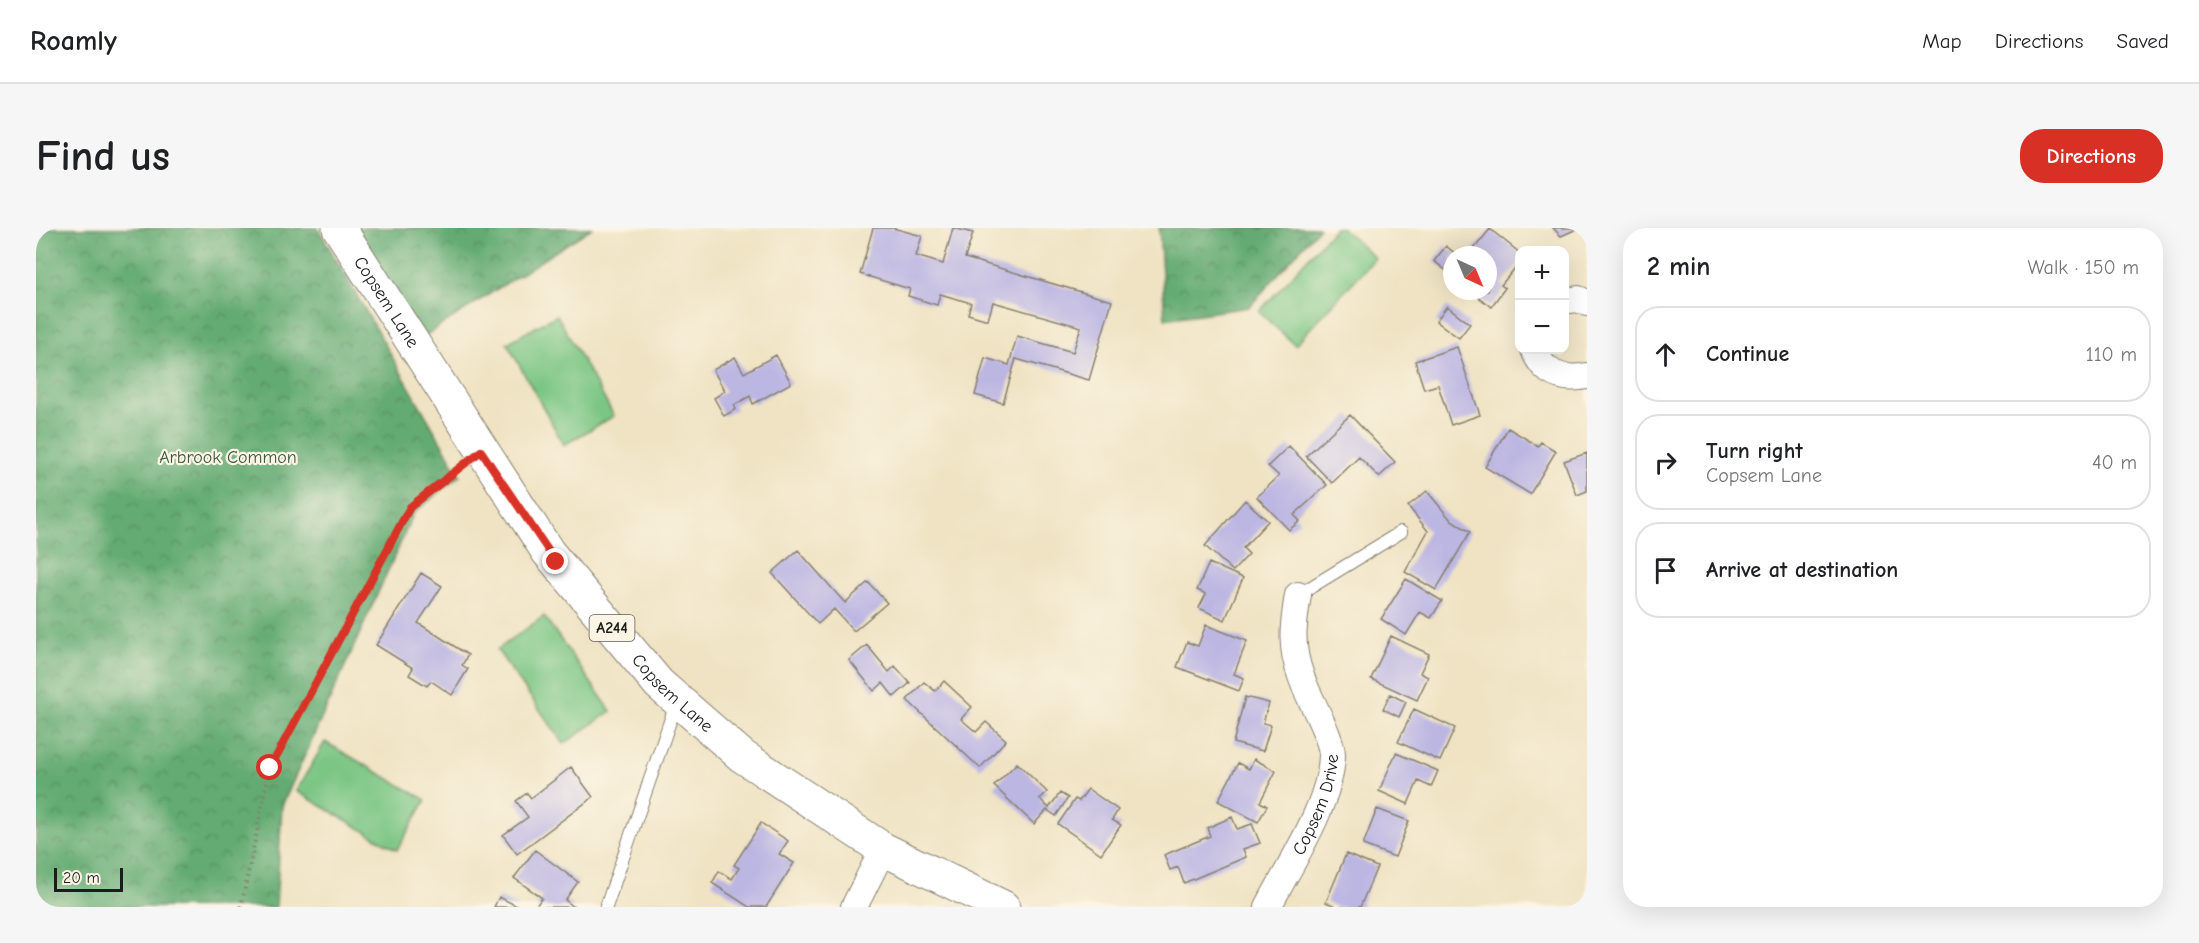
<!DOCTYPE html>
<html lang="en">
<head>
<meta charset="utf-8">
<style>
	body { margin:0; font-family:"Comic Neue",sans-serif; background:#f6f6f6; color:#202124 }
	.controls { position:absolute; right:18px; top:18px; display:grid; overflow:hidden; border-radius:12px; box-shadow:0 6px 24px #0002 }
	.controls button { width:54px; height:54px; display:grid; place-items:center; padding:0; border:0; border-bottom:2px solid #e0e0e0; background:#fff; color:#202124; font:30px sans-serif }
	.compass { position:absolute; left:1407px; top:18px; width:54px; height:54px; border-radius:50%; background:#fff; box-shadow:0 6px 24px #0002; rotate:136deg }
	.scale { position:absolute; left:18px; bottom:15px; width:69px; box-sizing:border-box; padding-left:6px; border:3px solid #1c1c1c; border-top:0; font-size:16px; line-height:21px; white-space:nowrap; color:#1c1c1c; -webkit-text-stroke:4px #fcf5e5; paint-order:stroke }
	.stop { position:absolute; width:18px; height:18px; margin:-14px; border:4px solid #d93025; border-radius:50%; background:#fff }
	.stop.end { background:#d93025; border-color:#fff; box-shadow:0 2px 6px #0008 }
	.list { margin:0; padding:0; list-style:none }
	h2 { display:flex; justify-content:space-between; align-items:center; height:78px; margin:0; padding:0 24px; font-size:26px }
	h2 small { font-size:20px; font-weight:400; color:#757577 }
	.list li { display:grid; grid-template-columns:39px 1fr auto; gap:18px; align-items:center; box-sizing:border-box; height:96px; margin:0 12px 12px; padding:0 12px; border:2px solid #e0e0e0; border-radius:24px }
	.list b { display:block; font-size:22px; white-space:nowrap }
	.list p { margin:0; font-size:20px; white-space:nowrap; color:#757577 }
	.list em { font-size:20px; font-style:normal; color:#757577 }
	.icon { flex:none; width:33px; height:33px; fill:none; stroke:currentColor; stroke-width:2; stroke-linecap:round; stroke-linejoin:round }
	.map { position:relative; flex:none; width:1551px; height:679px; overflow:hidden; border-radius:24px }
	header { display:flex; align-items:center; gap:36px; box-sizing:border-box; height:84px; padding:0 30px; background:#fff; border-bottom:2px solid #e0e0e0 }
	header strong { font-size:28px }
	nav { display:flex; gap:33px; margin-inline-start:auto; font-size:21px }
	.intro { display:flex; align-items:center; justify-content:space-between; box-sizing:border-box; height:144px; padding:0 36px }
	h1 { margin:0; font-size:42px }
	.button { padding:15px 27px; border-radius:24px; background:#d93025; color:#fff; font-size:21px; font-weight:700 }
	main { display:flex; gap:36px; padding:0 36px }
	aside { flex:1; background:#fff; border-radius:24px; box-shadow:0 6px 24px #0002 }
	.map>svg:first-child { display:block }
	.forest { fill:url(#forest-crowns); stroke:#406447; stroke-width:1.5 }
	.garden { fill:#7bc684; stroke:#4c7150; stroke-width:1.5 }
	.building { fill:#bcb6e3 }
	.lines { fill:none; stroke-linecap:round; stroke-linejoin:round }
	.service-casing { stroke:#868070; stroke-width:14 }
	.minor-casing { stroke:#868070; stroke-width:28 }
	.primary-casing { stroke:#868070; stroke-width:35 }
	.path { stroke:#868070; stroke-width:4; stroke-dasharray:1.5 4.5; stroke-linecap:butt }
	.service { stroke:#fff; stroke-width:12 }
	.minor { stroke:#fff; stroke-width:26 }
	.primary { stroke:#fff; stroke-width:33 }
	.route { stroke:#d93025; stroke-width:8 }
	.labels { text-anchor:middle; dominant-baseline:central; stroke-width:4.5; stroke-linejoin:round; paint-order:stroke }
	.shield { fill:#fcf5e5; stroke:#5f5d58; stroke-width:1.5 }
	.shield-label { font-size:16px; font-weight:bold; fill:#1c1c1c }
	.street-label { font-size:18px; fill:#1c1c1c; stroke:#fcf5e5 }
	.park-label { font-size:18px; fill:#3d5840; stroke:#fcf5e5 }
</style>
</head>
<body>
<header>
<strong>Roamly</strong>
<nav><a>Map</a><a>Directions</a><a>Saved</a></nav>
</header>
<div class="intro"><h1>Find us</h1><a class="button">Directions</a></div>
<main>
<div class="map">
<svg width="1551" height="679" viewBox="0 0 1551 679">
	<defs>
		<pattern id="forest-crowns" width="20" height="18" patternUnits="userSpaceOnUse" patternTransform="scale(1.5)"><rect width="20" height="18" fill="#64ab72"/><path d="M2 6a3 3 0 1 1 6 0M12 15a3 3 0 1 1 6 0" fill="none" stroke="#528a5d"/></pattern>
	</defs>
	<rect width="100%" height="100%" fill="#fcf5e5"/>
	<filter id="ink" filterUnits="userSpaceOnUse"><feTurbulence type="fractalNoise" baseFrequency=".0167" numOctaves="2"/><feDisplacementMap in="SourceGraphic" scale="12" xChannelSelector="R" yChannelSelector="G"/><feConvolveMatrix kernelMatrix="1 2 1 2 8 2 1 2 1" color-interpolation-filters="sRGB"/></filter>
	<filter id="wash" filterUnits="userSpaceOnUse"><feTurbulence type="fractalNoise" baseFrequency=".008" numOctaves="4" result="noise"/><feDisplacementMap in="SourceGraphic" scale="24" xChannelSelector="R" yChannelSelector="G"/><feGaussianBlur stdDeviation="1.35" result="paint"/><feColorMatrix in="noise" values="0 0 0 0 0 0 0 0 0 0 0 0 0 0 0 0 0 1.4 0 .05"/><feComposite in="paint" operator="in"/></filter>
	<g filter="url(#wash)">
		<rect width="100%" height="100%" fill="#efe3c3"/>
		<!-- forest -->
		<path class="forest" d="M0,0H282L424,247L378,285L246,578L240,679H0Z
			M318,0H556L387,109Z
			M1123,0H1283L1213,79L1129,91Z"/>
		<!-- garden -->
		<path class="garden" d="M1299,0H1306L1339,30L1259,117L1223,84Z
			M521,87L578,188L528,217L471,115Z
			M508,388L575,483L528,516L461,422Z
			M289,514L390,572L361,622L260,563Z"/>
		<g id="blocks">
			<!-- building -->
			<path class="building" d="M837,0H857L886,8L880,28L907,36L917,0L937,5L929,30L1076,73L1053,152L980,131L967,175L939,167L949,130L973,137L981,108L1037,124L1045,99L957,74L952,92L932,86L935,75L904,66L901,77L872,68L874,61L824,46Z
				M1517,0H1543L1525,8Z
				M1454,1L1484,25V34L1465,57L1469,60L1455,79L1435,63H1452V27H1433Z
				M1410,18L1421,27H1416V47L1398,33Z
				M1411,78L1434,96L1423,110L1400,93Z
				M1421,119L1444,187L1415,197L1402,157L1388,161L1379,133Z
				M740,127L755,155L717,176L714,168L698,177L700,181L688,188L678,170L689,163L677,142L699,129L708,145Z
				M1314,187L1359,234L1343,249L1323,229L1296,255L1270,228Z
				M1472,200L1502,218L1505,214L1520,223L1494,266L1449,239Z
				M1253,218L1291,257L1258,287L1264,293L1253,302L1221,269L1243,248L1232,238Z
				M1551,225V263L1541,267L1528,233Z
				M1391,263L1414,291L1434,304L1400,362L1369,344L1392,303L1372,278Z
				M1209,272L1232,293L1207,320L1213,326L1197,343L1169,318Z
				M762,322L809,375L832,354L851,375L818,403L798,381L782,396L736,345Z
				M1173,335L1207,350L1189,392L1163,380L1170,366L1161,362Z
				M385,345L406,358L382,395L432,427L426,437L432,441L416,467L395,453L391,458L373,447L377,440L340,417Z
				M1370,351L1406,373L1395,390L1384,384L1370,407L1345,391Z
				M1170,397L1211,413L1198,446L1208,450L1203,463L1141,439L1151,414L1162,418Z
				M1355,408L1393,426L1384,445L1392,449L1381,472L1335,451Z
				M831,417L853,444L859,438L874,455L858,469L847,455L838,463L813,432Z
				M908,453L936,479L925,491L940,504L950,494L970,512L944,540L871,472L888,454L899,463Z
				M1354,466L1370,474L1363,489L1347,481Z
				M1209,469L1233,475L1227,495L1235,497L1227,523L1197,515Z
				M1378,481L1419,500L1404,533L1362,514Z
				M1360,525L1402,543L1395,559L1382,553L1372,576L1343,563Z
				M1218,531L1240,543L1224,574L1231,578L1222,594L1182,573L1202,535L1213,541Z
				M981,535L1011,564L1004,571L1013,580L1024,565L1032,570L1020,588L1011,582L998,596L958,558Z
				M535,539L557,569L481,626L467,607L492,589L480,573L491,565L495,570Z
				M1052,561L1082,582L1076,592L1085,597L1065,626L1022,596L1039,571L1043,573Z
				M1341,581L1373,593L1359,629L1327,617Z
				M1196,589L1201,601L1216,596L1224,615L1207,621L1210,629L1148,655L1142,639L1134,642L1128,627L1174,608L1171,600Z
				M725,595L752,613L743,626L758,635L730,679H713L676,655L683,643L696,651L703,640L698,637Z
				M499,622L542,654L529,672L538,679H499L506,670L478,650Z
				M1310,626L1341,639L1324,679H1301L1290,674Z
				M463,669L483,679H458Z"/>
		</g>
	</g>
	<g filter="url(#ink)">
		<use href="#blocks" fill-opacity="0" stroke="#868070" stroke-width="1.5"/>
		<g class="lines">
			<!-- service casing -->
			<g class="service-casing">
				<path id="service" d="M1262,367L1365,304
					M570,679L641,473"/>
			</g>
			<!-- minor casing -->
			<g class="minor-casing">
				<g id="minor">
					<path d="M1528,73L1542,71L1551,75"/>
					<path d="M1498,122C1508,146 1526,153 1551,148"/>
					<path d="M818,679L847,621"/>
					<path id="s1" d="M1232,679C1254,636 1294,577 1296,528C1297,510 1271,468 1265,448C1254,418 1257,398 1262,367"/>
				</g>
			</g>
			<!-- primary casing -->
			<g class="primary-casing">
				<g id="primary">
					<path id="s2" d="M303,0L512,324L623,456L706,528L847,621L967,679"/>
				</g>
			</g>
			<!-- path -->
			<path class="path" d="M205,679L234,540L374,279L425,238"/>
			<!-- service -->
			<use href="#service" class="service"/>
			<!-- minor -->
			<use href="#minor" class="minor"/>
			<!-- primary -->
			<use href="#primary" class="primary"/>
		</g>
	</g>
	<g class="lines" filter="url(#ink)">
		<!-- route -->
		<path class="route" d="M234,540L374,279L445,223L520,334"/>
	</g>
	<g class="labels">
		<!-- shield labels -->
		<rect class="shield" x="553.5" y="387" width="45" height="26" rx="4.5"/>
		<g class="shield-label">
			<text x="576" y="400">A244</text>
		</g>
		<!-- street labels -->
		<g class="street-label">
			<text stroke="none"><textPath href="#s2" startOffset="88">Copsem Lane</textPath></text>
			<text stroke="none"><textPath href="#s2" startOffset="574">Copsem Lane</textPath></text>
			<text stroke="none"><textPath href="#s1" startOffset="114">Copsem Drive</textPath></text>
		</g>
		<!-- park labels -->
		<g class="park-label">
			<text x="192" y="229">Arbrook Common</text>
		</g>
	</g>
</svg>
<div class="controls">
<button>+</button>
<button>−</button>
</div>
<svg class="compass" viewBox="-18 -18 36 36"><path d="M0-13l5 13h-10z" fill="#e53935"/><path d="M0 13l5-13h-10z" fill="#757577"/></svg>
<div class="scale">20 m</div>
<div class="stop" style="left:234px;top:540px"></div>
<div class="stop end" style="left:520px;top:334px"></div>
</div>
<aside>
<h2>2 min<small>Walk · 150 m</small></h2>
<ul class="list">
<li><svg class="icon" aria-label="ahead" viewBox="0 0 24 24"><path d="M12 20V5M6 11l6-6 6 6"/></svg><div><b>Continue</b></div><em>110 m</em></li>
<li><svg class="icon" aria-label="right" viewBox="0 0 24 24"><path d="M7 20v-9h11M14 6l5 5-5 5"/></svg><div><b>Turn right</b><p>Copsem Lane</p></div><em>40 m</em></li>
<li><svg class="icon" aria-label="arrive" viewBox="0 0 24 24"><path d="M6 21V4h12l-3 4 3 4H6"/></svg><div><b>Arrive at destination</b></div></li>
</ul>
</aside>
</main>
</body>
</html>
